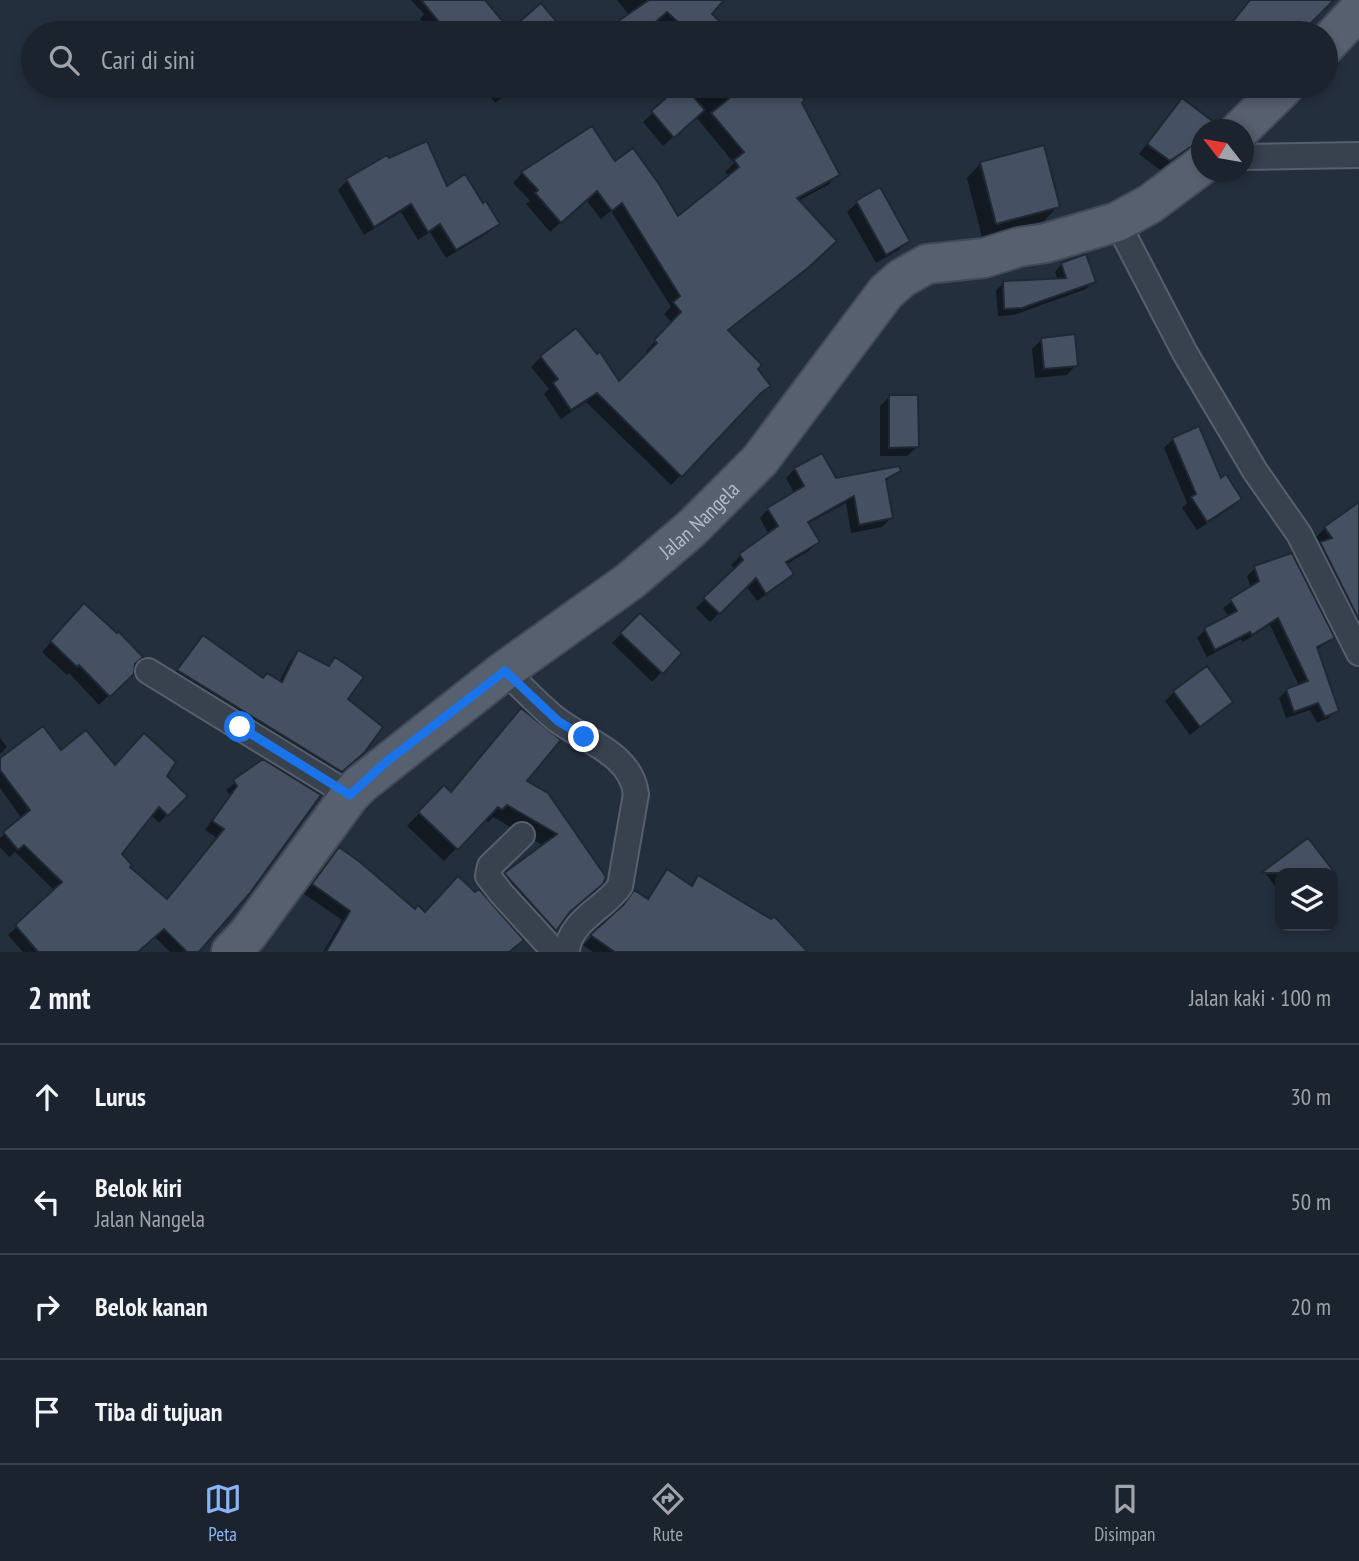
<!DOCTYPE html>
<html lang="id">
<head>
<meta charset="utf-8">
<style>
	body { margin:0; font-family:"PT Sans Narrow",sans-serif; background:#282f3a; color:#f1f3f6 }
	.controls { position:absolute; right:21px; bottom:21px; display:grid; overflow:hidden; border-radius:14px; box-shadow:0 4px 10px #0003 }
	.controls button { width:63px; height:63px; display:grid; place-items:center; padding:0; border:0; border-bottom:2px solid #39404a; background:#1b232e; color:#f1f3f6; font:35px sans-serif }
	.compass { position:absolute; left:1191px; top:119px; width:63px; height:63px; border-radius:50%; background:#1b232e; box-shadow:0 4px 10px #0003; rotate:301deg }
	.stop { position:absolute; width:21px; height:21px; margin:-16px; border:5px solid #1a73e8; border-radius:50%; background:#fff }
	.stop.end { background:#1a73e8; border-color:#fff; box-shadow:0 2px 7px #0008 }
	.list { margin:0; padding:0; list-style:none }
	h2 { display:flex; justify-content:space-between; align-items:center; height:91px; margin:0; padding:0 28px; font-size:30px }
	h2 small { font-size:23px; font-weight:400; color:#a0a4aa }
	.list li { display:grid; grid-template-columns:46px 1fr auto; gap:21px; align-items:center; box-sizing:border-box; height:105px; padding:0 28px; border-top:2px solid #39404a }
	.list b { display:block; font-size:26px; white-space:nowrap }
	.list p { margin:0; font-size:23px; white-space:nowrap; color:#a0a4aa }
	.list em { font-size:23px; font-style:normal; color:#a0a4aa }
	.icon { flex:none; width:38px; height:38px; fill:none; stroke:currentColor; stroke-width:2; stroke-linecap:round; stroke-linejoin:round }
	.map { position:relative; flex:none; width:1359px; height:952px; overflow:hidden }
	.search { position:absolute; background:#1b232e; box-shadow:0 4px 10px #0003; left:21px; right:21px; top:21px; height:77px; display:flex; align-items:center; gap:18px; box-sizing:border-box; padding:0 24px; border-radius:38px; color:#a0a4aa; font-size:26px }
	.sheet { height:511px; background:#1b232e }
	nav { display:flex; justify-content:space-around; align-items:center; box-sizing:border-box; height:98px; border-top:2px solid #39404a; background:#1b232e; font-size:19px; color:#a0a4aa }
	nav a { display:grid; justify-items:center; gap:4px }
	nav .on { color:#8ab4f8 }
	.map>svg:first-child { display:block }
	.shadow { fill:#0007 }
	.building { fill:#455162; stroke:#1f2835; stroke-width:2 }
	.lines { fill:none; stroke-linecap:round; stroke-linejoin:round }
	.minor-casing { stroke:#565f6c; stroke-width:28 }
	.primary-casing { stroke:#414a57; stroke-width:42 }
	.minor { stroke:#38414e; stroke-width:24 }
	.primary { stroke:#56606e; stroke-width:38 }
	.route { stroke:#1a73e8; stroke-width:9 }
	.labels { text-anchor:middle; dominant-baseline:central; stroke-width:5; stroke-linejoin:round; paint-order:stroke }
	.street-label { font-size:21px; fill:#b4bcc9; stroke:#1d2633 }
</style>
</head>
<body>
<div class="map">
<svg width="1359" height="952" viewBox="0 0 1359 952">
	<rect width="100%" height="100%" fill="#242f3e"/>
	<!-- shadow -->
	<path class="shadow" d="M411,0H483L511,32L556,23L546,33H432L420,19L424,14Z
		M617,0H705L709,14L730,33H669L656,21L642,33H604L630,16Z
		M482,86H519L495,103Z
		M683,86H791L803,100L800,103L838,175L828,185L798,201L825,251L796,278L727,331L769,386L671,485L586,402L561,419L544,394L549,389L531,367L541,357L619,384L648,354L646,351L672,323L664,314L671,307L611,211L601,219L586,200L550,232L526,204L530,201L513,183L522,173L615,164L678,218L730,177L725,172L734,163L696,117L663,146L643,122Z
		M1230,86H1246L1239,93Z
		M1182,100L1202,130V137L1188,152L1178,156L1160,170L1139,154Z
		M981,163L1058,206L1044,221L982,237L967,178Z
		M347,181L447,188L484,207L498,223L488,233L446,258L430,232L418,240L401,212L364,235L338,190Z
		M880,190L908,240L899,250L876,263L847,212L857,203Z
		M1062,264L1094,281L1086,289L1014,315L998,316L996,290L1004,283L1058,280L1055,272Z
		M1041,340L1076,365L1067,375L1035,378L1032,349Z
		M889,397L917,447L907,456H880V406Z
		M1173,439L1240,499L1231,508L1197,530L1182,508L1187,503L1164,448Z
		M795,469L835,480L899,470L885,482L891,518L882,527L851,533L846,503L807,524L818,542L809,551L785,565L792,574L783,582L757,601L746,586L710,622L696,608L735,570L731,565L740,556L769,535L760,518L768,509L795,494L786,478Z
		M1359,509V614L1346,621L1312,553L1321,544L1316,537L1325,528Z
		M1255,568L1333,638L1317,650L1337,710L1329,718L1317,723L1310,710L1286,718L1279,698L1287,690L1299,686L1270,625L1243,642L1241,639L1207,657L1197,638L1205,630L1229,618L1223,608L1251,588L1247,576Z
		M75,615L133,665L132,673L99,705L69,673L67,675L42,652Z
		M640,615L680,653L652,682L612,643Z
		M203,637L262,680L279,682L290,661L298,652L327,667L335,659L345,699L356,759L332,780L170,679Z
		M1174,692L1231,702L1190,735L1165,701Z
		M521,710L524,782L547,794L588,896L564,917L542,942L493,887L505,874L544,846L493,817L488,822L485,819L444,861L407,826L444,787L450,793Z
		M0,738L7,747L0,754Z
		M61,753L114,767L165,776L185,796L159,823L151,815L119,854L128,867L166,901L217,838L205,830L230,795L226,790L263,761L196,952H170L154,936L136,952H23L8,935L55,891L15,852L9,857L0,847V838L22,819L0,788V760Z
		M1307,840L1336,877L1333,881V873H1280V893L1266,874Z
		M339,849L414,911L425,914L508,952H323L342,920L304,894Z
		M668,872L689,886L698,877L801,952H593L583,945L617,913L634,892L646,900Z"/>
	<!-- building -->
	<path class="building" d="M421,0H485L510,30L541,3L566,33H448Z
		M649,0H724L712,14L732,33H690L667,12L643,33H601Z
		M1250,0H1334L1301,33H1224Z
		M680,86H684L705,110L674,138L651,111Z
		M755,86H793L805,100L802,103L840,175L797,198L837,241L808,268L728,330L762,365L758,369L771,386L761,393L682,477L597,393L571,410L553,383L558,379L540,356L576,328L597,354L600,352L619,381L657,343L654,340L681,312L673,302L680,296L622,203L612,211L597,191L561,223L535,193L538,190L521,172L592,126L615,161L633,148L659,184L678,216L739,167L734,160L744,152L711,113L737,92L741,97Z
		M1182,98L1215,123L1210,130H1201V140L1199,143L1189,148L1170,161L1147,144Z
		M427,141L447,186L465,174L483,203L486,201L500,224L456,250L440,224L428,232L411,204L374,227L346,179L387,155L389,158Z
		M1044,145L1060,207L996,224L980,162Z
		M880,187L910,241L886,255L856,201Z
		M1086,254L1096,282L1022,308L1004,309L1003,281L1066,278L1061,263Z
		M1075,334L1078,366L1044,369L1041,338Z
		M889,395H918L919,447L889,448Z
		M1199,426L1221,478L1226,474L1242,499L1207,522L1191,497L1196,494L1172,438Z
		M822,453L836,478L899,466L901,471L886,479L893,518L859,525L854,496L808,522L820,542L786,562L794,574L766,594L756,578L720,614L703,598L743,560L739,554L778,526L767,508L804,486L794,468Z
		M1359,502V620L1320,542L1332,538L1324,527Z
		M1292,553L1335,638L1317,647L1339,711L1325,717L1318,703L1294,712L1286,689L1308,681L1278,618L1252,635L1250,632L1215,650L1204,628L1237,611L1230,599L1259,581L1254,566Z
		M84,603L117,633L118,631L143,657L135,664L134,674L110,697L79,665L77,667L50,641Z
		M640,613L682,653L663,674L620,633Z
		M203,635L263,678L267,673L282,682L298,650L329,666L335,657L364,677L348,699L383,727L364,753L342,772L177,670Z
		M1207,666L1233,702L1200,727L1173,691Z
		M521,708L561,740L527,781L548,793L606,877L603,884L570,912L556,931L504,873L557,834L507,805L502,810L498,807L458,850L418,812L444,785L451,792Z
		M43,726L61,750L86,730L115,765L144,733L176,762L167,776L188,796L168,816L159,807L122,854L132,865L130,867L167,899L224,829L212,821L237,786L233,780L263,759L321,795L250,893L199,952H187L164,929L138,952H38L15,925L62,882L24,845L18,850L3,832L30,810L0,770V758Z
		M1308,838L1335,873H1261Z
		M339,847L360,862L415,909L418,905L425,912L458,876L475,892L479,889L524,940L509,952H326L350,911L312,884Z
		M667,869L692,886L698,875L771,919L774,916L808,952H615L590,935L624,904L634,890L648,899Z"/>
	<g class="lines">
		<!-- minor casing -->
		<g class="minor-casing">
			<path id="minor" d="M1244,157L1359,155
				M1117,222L1185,353L1255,471L1299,534L1359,653
				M148,671L350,795
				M504,671C522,686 537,704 556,719C584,741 631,753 636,794L620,886C607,907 568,921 567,952
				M522,835L490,866L488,876L501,893L555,952"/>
		</g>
		<!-- primary casing -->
		<g class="primary-casing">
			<g id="primary">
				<path d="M1326,45L1359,10"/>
				<path d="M1240,130L1285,86"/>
				<path id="s1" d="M231,952L248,934L350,795L361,784L504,671L630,581L692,528L760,460L886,292L902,278L927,264L984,258L1019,247L1046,243L1117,222L1150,204L1202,165"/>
			</g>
		</g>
		<!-- minor -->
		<use href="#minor" class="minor"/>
		<!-- primary -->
		<use href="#primary" class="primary"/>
	</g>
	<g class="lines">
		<!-- route -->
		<path class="route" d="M240,727L350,795L386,762L505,671L558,721L584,737"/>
	</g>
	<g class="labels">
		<!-- street labels -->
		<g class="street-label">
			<text stroke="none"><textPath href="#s1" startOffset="642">Jalan Nangela</textPath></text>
		</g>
	</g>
</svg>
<div class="controls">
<button><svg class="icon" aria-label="layers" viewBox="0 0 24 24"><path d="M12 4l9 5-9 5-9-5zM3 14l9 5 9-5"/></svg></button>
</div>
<svg class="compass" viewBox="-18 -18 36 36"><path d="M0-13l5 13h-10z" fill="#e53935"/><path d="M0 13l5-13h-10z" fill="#a0a4aa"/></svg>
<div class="stop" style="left:240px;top:727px"></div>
<div class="stop end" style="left:584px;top:737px"></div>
<div class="search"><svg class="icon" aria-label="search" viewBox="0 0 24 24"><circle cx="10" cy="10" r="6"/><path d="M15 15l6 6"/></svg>Cari di sini</div>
</div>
<section class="sheet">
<h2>2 mnt<small>Jalan kaki · 100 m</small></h2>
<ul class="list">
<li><svg class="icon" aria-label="ahead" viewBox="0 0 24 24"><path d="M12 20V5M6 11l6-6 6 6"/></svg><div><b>Lurus</b></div><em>30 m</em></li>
<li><svg class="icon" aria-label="left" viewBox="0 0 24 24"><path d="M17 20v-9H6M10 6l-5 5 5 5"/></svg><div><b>Belok kiri</b><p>Jalan Nangela</p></div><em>50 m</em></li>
<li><svg class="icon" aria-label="right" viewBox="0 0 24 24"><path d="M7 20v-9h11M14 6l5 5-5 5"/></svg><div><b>Belok kanan</b></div><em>20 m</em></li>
<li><svg class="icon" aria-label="arrive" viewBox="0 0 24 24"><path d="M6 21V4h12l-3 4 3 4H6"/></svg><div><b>Tiba di tujuan</b></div></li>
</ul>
</section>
<nav>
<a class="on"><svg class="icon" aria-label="map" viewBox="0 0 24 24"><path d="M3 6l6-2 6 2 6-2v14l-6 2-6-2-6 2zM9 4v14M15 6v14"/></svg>Peta</a>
<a><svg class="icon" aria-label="directions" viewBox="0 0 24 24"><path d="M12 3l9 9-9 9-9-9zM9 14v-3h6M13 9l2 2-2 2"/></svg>Rute</a>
<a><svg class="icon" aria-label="saved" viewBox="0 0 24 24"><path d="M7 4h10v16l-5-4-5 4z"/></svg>Disimpan</a>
</nav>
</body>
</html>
